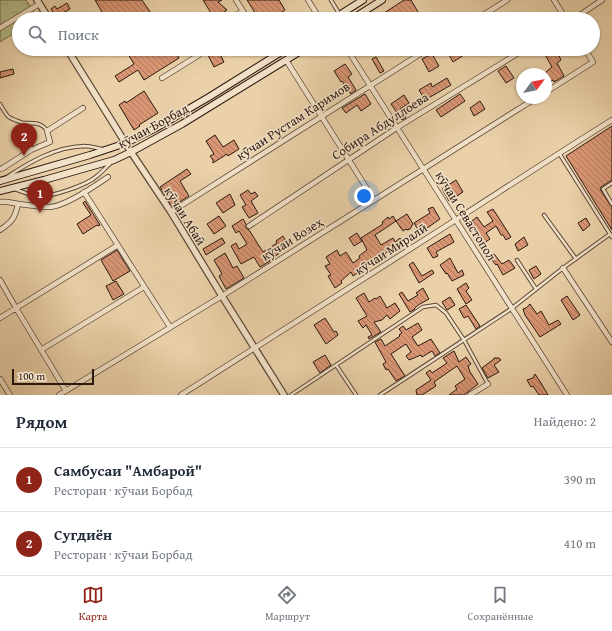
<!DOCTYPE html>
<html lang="ru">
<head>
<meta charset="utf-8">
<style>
	body { margin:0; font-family:"Gentium Book Plus",serif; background:#f6f6f7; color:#1f2937 }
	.compass { position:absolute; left:516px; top:68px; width:36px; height:36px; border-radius:50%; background:#fff; box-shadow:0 1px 3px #0004; rotate:58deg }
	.scale { position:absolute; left:12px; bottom:10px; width:82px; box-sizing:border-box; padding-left:4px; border:2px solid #2d1811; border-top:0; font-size:11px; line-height:14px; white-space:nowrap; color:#2d1811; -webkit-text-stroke:3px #f1e1c7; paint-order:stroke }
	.you { position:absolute; left:364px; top:196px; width:14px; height:14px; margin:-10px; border:3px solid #fff; border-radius:50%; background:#1a73e8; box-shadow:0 0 0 6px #1a73e833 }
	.badge { display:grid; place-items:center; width:26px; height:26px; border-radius:50%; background:#8f2418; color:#fff; font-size:13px; font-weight:700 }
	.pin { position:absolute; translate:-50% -33px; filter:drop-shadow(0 1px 2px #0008) }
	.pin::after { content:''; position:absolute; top:21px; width:14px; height:12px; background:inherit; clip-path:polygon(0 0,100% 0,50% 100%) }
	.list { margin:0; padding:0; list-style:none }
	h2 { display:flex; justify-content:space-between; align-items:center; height:52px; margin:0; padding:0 16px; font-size:17px }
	h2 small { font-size:13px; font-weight:400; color:#747a83 }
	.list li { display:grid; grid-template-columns:26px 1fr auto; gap:12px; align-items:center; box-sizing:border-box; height:64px; padding:0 16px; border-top:1px solid #e0e1e3 }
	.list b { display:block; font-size:15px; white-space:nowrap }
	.list p { margin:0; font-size:13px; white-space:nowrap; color:#747a83 }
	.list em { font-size:13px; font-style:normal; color:#747a83 }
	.icon { flex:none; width:22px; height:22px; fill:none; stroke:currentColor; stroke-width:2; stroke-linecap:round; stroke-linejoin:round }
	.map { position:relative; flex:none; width:612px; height:395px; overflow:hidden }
	.search { position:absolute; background:#fff; box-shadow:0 1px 3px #0004; left:12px; right:12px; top:12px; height:44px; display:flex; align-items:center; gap:10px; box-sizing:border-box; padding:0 14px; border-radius:22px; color:#747a83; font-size:15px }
	.sheet { height:180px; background:#fff }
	nav { display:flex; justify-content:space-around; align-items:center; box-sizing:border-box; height:56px; border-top:1px solid #e0e1e3; background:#fff; font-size:11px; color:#747a83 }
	nav a { display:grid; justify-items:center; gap:2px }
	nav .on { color:#8f2418 }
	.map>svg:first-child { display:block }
	.forest { fill:url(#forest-crowns); stroke:#716a4e }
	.building { fill:url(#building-back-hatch); stroke:#2d1811 }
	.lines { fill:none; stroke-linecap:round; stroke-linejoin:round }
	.service-casing { stroke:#5c4637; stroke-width:4.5 }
	.minor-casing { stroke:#5c4637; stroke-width:6 }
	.tertiary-casing { stroke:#5c4637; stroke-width:8 }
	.secondary-casing { stroke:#2d1811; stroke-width:8 }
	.service { stroke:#f1e1c7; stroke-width:2.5 }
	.minor { stroke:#f1e1c7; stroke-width:4.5 }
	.tertiary { stroke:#f1e1c7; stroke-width:5.5 }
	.secondary { stroke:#f1e1c7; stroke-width:6 }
	.labels { text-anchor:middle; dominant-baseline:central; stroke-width:3; stroke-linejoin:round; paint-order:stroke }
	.street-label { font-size:13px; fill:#2d1811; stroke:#f1e1c7 }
</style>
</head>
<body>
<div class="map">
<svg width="612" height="395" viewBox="0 0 612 395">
	<defs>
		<pattern id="forest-crowns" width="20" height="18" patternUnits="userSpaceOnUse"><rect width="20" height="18" fill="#b5bc8a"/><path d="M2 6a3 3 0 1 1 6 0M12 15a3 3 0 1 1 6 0" fill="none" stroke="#9ca176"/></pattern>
		<pattern id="building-back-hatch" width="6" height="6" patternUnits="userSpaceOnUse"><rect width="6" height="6" fill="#d99674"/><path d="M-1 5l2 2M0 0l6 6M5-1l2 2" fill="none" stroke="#b0795e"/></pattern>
	</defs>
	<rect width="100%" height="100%" fill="#ead1a9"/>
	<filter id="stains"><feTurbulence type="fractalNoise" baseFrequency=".005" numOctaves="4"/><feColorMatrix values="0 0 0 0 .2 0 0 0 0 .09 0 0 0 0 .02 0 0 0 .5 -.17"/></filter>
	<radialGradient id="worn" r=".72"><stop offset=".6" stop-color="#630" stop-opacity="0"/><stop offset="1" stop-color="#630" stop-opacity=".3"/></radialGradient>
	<!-- forest -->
	<path class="forest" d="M0,0H26L37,17L35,19H19V30L0,42Z"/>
	<!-- building -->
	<path class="building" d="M95,0H142L155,19H106Z
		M203,0H222L218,2L227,10L214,18Z
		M247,0H279L285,10L272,19H259Z
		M404,0H411L422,19H408L404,13L394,19H375Z
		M67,3L70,9L56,17L51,9L55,6L57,9Z
		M125,49H174L179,58L144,80L138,70L119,82L115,76L134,64Z
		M458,49H460L464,55L453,62L449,55Z
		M542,49H571L559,56L561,60L557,63L564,76L554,82L553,80L546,84V72L552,67Z
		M218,50L224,62L214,67L208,55Z
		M432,54L439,66L429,72L422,59Z
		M376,57L384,71L380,73L372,59Z
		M345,64L352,74L348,77L356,90L351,94L342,81L341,82L334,71Z
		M506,66L514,78L506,83L498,71Z
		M13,69L14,74L0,78V72Z
		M447,78L451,85L425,100L419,90L431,83L432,87Z
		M144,91L158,113L139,125L140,126L134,130L119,105L125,101L126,103Z
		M365,94L371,104L361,111L357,105L346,113L342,108Z
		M460,94L465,101L441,117L436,110Z
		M404,95L409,103L400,109L406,118L402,120L391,104Z
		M480,101L485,109L474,116L470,108Z
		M612,126V180L601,187L600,189L610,205L612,207V230L566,156Z
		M215,135L223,147L234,140L239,149L228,156L227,154L213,163V160L210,156L214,154L206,141Z
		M187,169L191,174L180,181L189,196L172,207L160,187Z
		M456,180L463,192L449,201L442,189Z
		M248,190L251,194L255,192L258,196L251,201L258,213L249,218L242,207L246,205L240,195Z
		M230,194L235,205L223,213L216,203Z
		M85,201L100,225L98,226L97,225L83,234L77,224L91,215L83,203Z
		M433,207L440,219L420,233L414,223L430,213L428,209Z
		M493,209L511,237L506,240L503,235H501L496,226L486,233L490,239L481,245L475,235L474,236L468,225L474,223L472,221L477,217L484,227L493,221L487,212Z
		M407,214L413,224L410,229L407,230L406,229L403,231L396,221Z
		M219,216L226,226L214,234L207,224Z
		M393,216L396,221L375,235L381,245L393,238L395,242L400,238L403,244L398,247V246L385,253L386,254L353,276L351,272L341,281L342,283L335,288L328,276L331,275L325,266L330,264L326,257L337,250L340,256L346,252L353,263L360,258L359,256L367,250L361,238L383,224L382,222L388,217L389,219Z
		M586,218L590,225L583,231L578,223Z
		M243,219L246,224V228L249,230L263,252L277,243L276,241L283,236L289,247L269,260L270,261L260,267L254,257L241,264L231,246L236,243L239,249L247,244L239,231L236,233L232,226Z
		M357,233L362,241L354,246L349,238Z
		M450,234L454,242L436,252L438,256L433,258L427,248Z
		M524,237L528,245L518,251L515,244Z
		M222,238L225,243L206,255L203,249Z
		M117,250L130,271L113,281L101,260Z
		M225,253L233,268L237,266L244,278L226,289L219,276L222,274L214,260Z
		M494,254L502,264L509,260L515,268L503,275L497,264L496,265L491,259L493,258L492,255Z
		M450,258L458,273L462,270L464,275L452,281L447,273L446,274L440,265Z
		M413,262L422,276L432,270L434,273L419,283L409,265Z
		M536,266L541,274L534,279L529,270Z
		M116,281L124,294L113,300L106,286Z
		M466,283L469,288L466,291L472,300L466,304L457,289Z
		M423,288L429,299L418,305L414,309H415L410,312L399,294L402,292L408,301L418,295L416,293Z
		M364,293L369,302L375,298L376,299L380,296L387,308L395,303L400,311L390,319L387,315L382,320L374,322L381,332L369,339L368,337L372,335L366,325L363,328L358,321L367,316L356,298Z
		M567,296L580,315L573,320L561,300Z
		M450,297L455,305L447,310L442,302Z
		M530,304L537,314L541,311L549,325L558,320L561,324L540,337L525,315L523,309L526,308Z
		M466,305L480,326L476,329L468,316L464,318L459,309Z
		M325,318L334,332L336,331L338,335L326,344L314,325Z
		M418,323L422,330L412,337L418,346L431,339L440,353L435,356L432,351L422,357L421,355L409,360L406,356L411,352L406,344L391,354L405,376L396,381L388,369L386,370L383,364L386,362L375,342L381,339L385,346L400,336L399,335L402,333L399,329L403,326L406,330Z
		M454,351L459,362L466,357L471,364L468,366L470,372L478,384L464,395H449L457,389L455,386L465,379L457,366L434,382L436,386L422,395H417L416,390L431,380L426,373L430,370L432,373L447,363L443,358Z
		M325,355L331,365L320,373L313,362Z
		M494,358H499L501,360L494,365L499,372L488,378L482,368L494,359Z
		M535,374L541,383L548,395H539L533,386L531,387L527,380L533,378Z"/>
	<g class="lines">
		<!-- service casing -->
		<g class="service-casing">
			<path id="service" d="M331,0L340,15
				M0,104C9,120 8,117 23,123L31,149
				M23,123C33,123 42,122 47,131
				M559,153L612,237
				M7,177C30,162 55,147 84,146C90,146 97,148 102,149
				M612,183L603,189L612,204
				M15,189C21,191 29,195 36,196C50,198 87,185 97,176C102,172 106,167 111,163
				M544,215L576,259
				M517,260L536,289
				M336,365L356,395
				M291,395L423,307L436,305L446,313L464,340L488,384
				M380,395L511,309L563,268L610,234"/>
		</g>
		<!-- minor casing -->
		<g class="minor-casing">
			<path id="minor" d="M236,0L248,19
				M308,0L320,19
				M554,0L566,19
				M229,19L243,11
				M477,19L507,0
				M574,19L602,0
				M0,28L39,4
				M347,49C421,164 493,280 567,395
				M286,60L374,200
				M162,78L199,55L195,49
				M546,92L593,62L585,49
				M0,169L3,168L31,150L50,142L47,131L83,108
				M84,192L170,327
				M0,202C6,201 12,203 19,204C29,205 40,207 50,207C66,206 95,186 108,177
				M171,212L428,49
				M249,226L398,127L525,49
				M0,230C12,222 15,218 18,204
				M563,268L612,342
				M0,280L16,308L66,391
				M0,318L118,245
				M41,350L144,287
				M0,379L10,395
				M59,395L222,296L536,98
				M181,395C272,338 363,280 454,221C507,187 559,153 612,120
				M470,395L488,384"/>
		</g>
		<!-- tertiary casing -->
		<g class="tertiary-casing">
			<path id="tertiary" d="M37,0L49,19
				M67,49L131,152L171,212L222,296L284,395"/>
		</g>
		<!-- secondary casing -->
		<g class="secondary-casing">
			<path id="secondary" d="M333,19L363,0
				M352,19L382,0
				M0,181L90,155L126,143L156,128L209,97L286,49
				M0,191L44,180L114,160L131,152L182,124L304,49"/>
		</g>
		<!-- service -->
		<use href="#service" class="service"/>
		<!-- minor -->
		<use href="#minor" class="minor"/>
		<!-- tertiary -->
		<use href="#tertiary" class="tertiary"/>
		<!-- secondary -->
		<use href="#secondary" class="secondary"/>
	</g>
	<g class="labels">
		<!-- street labels -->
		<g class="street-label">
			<text transform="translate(293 121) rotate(-33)">кӯчаи Рустам Каримов</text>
			<text transform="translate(153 126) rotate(-29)">кӯчаи Борбад</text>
			<text transform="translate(380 126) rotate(-33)">Собира Абдуллоева</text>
			<text transform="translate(185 216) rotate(58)">кӯчаи Абаӣ</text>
			<text transform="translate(466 216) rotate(58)">кӯчаи Севастопол</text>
			<text transform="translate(292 239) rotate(-32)">кӯчаи Возеҳ</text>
			<text transform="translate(391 249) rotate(-33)">кӯчаи Миралӣ</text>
		</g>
	</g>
	<rect width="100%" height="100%" filter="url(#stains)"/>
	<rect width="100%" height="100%" fill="url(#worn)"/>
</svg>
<svg class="compass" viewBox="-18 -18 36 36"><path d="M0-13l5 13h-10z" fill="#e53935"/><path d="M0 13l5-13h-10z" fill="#747a83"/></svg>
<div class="scale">100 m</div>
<div class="you"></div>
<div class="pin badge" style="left:40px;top:213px">1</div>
<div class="pin badge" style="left:24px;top:156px">2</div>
<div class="search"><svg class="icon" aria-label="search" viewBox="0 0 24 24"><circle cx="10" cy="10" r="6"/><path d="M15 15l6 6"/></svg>Поиск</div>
</div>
<section class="sheet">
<h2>Рядом<small>Найдено: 2</small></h2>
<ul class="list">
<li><span class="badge">1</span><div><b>Самбусаи &quot;Амбарой&quot;</b><p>Ресторан · кӯчаи Борбад</p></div><em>390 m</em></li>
<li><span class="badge">2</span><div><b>Сугдиён</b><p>Ресторан · кӯчаи Борбад</p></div><em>410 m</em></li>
</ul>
</section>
<nav>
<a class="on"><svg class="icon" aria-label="map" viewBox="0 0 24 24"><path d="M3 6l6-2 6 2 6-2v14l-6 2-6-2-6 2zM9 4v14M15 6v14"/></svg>Карта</a>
<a><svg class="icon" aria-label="directions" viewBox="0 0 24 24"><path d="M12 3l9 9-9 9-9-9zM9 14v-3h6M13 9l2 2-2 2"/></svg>Маршрут</a>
<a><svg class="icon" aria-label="saved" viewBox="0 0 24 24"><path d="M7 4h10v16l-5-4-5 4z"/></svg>Сохранённые</a>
</nav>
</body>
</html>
